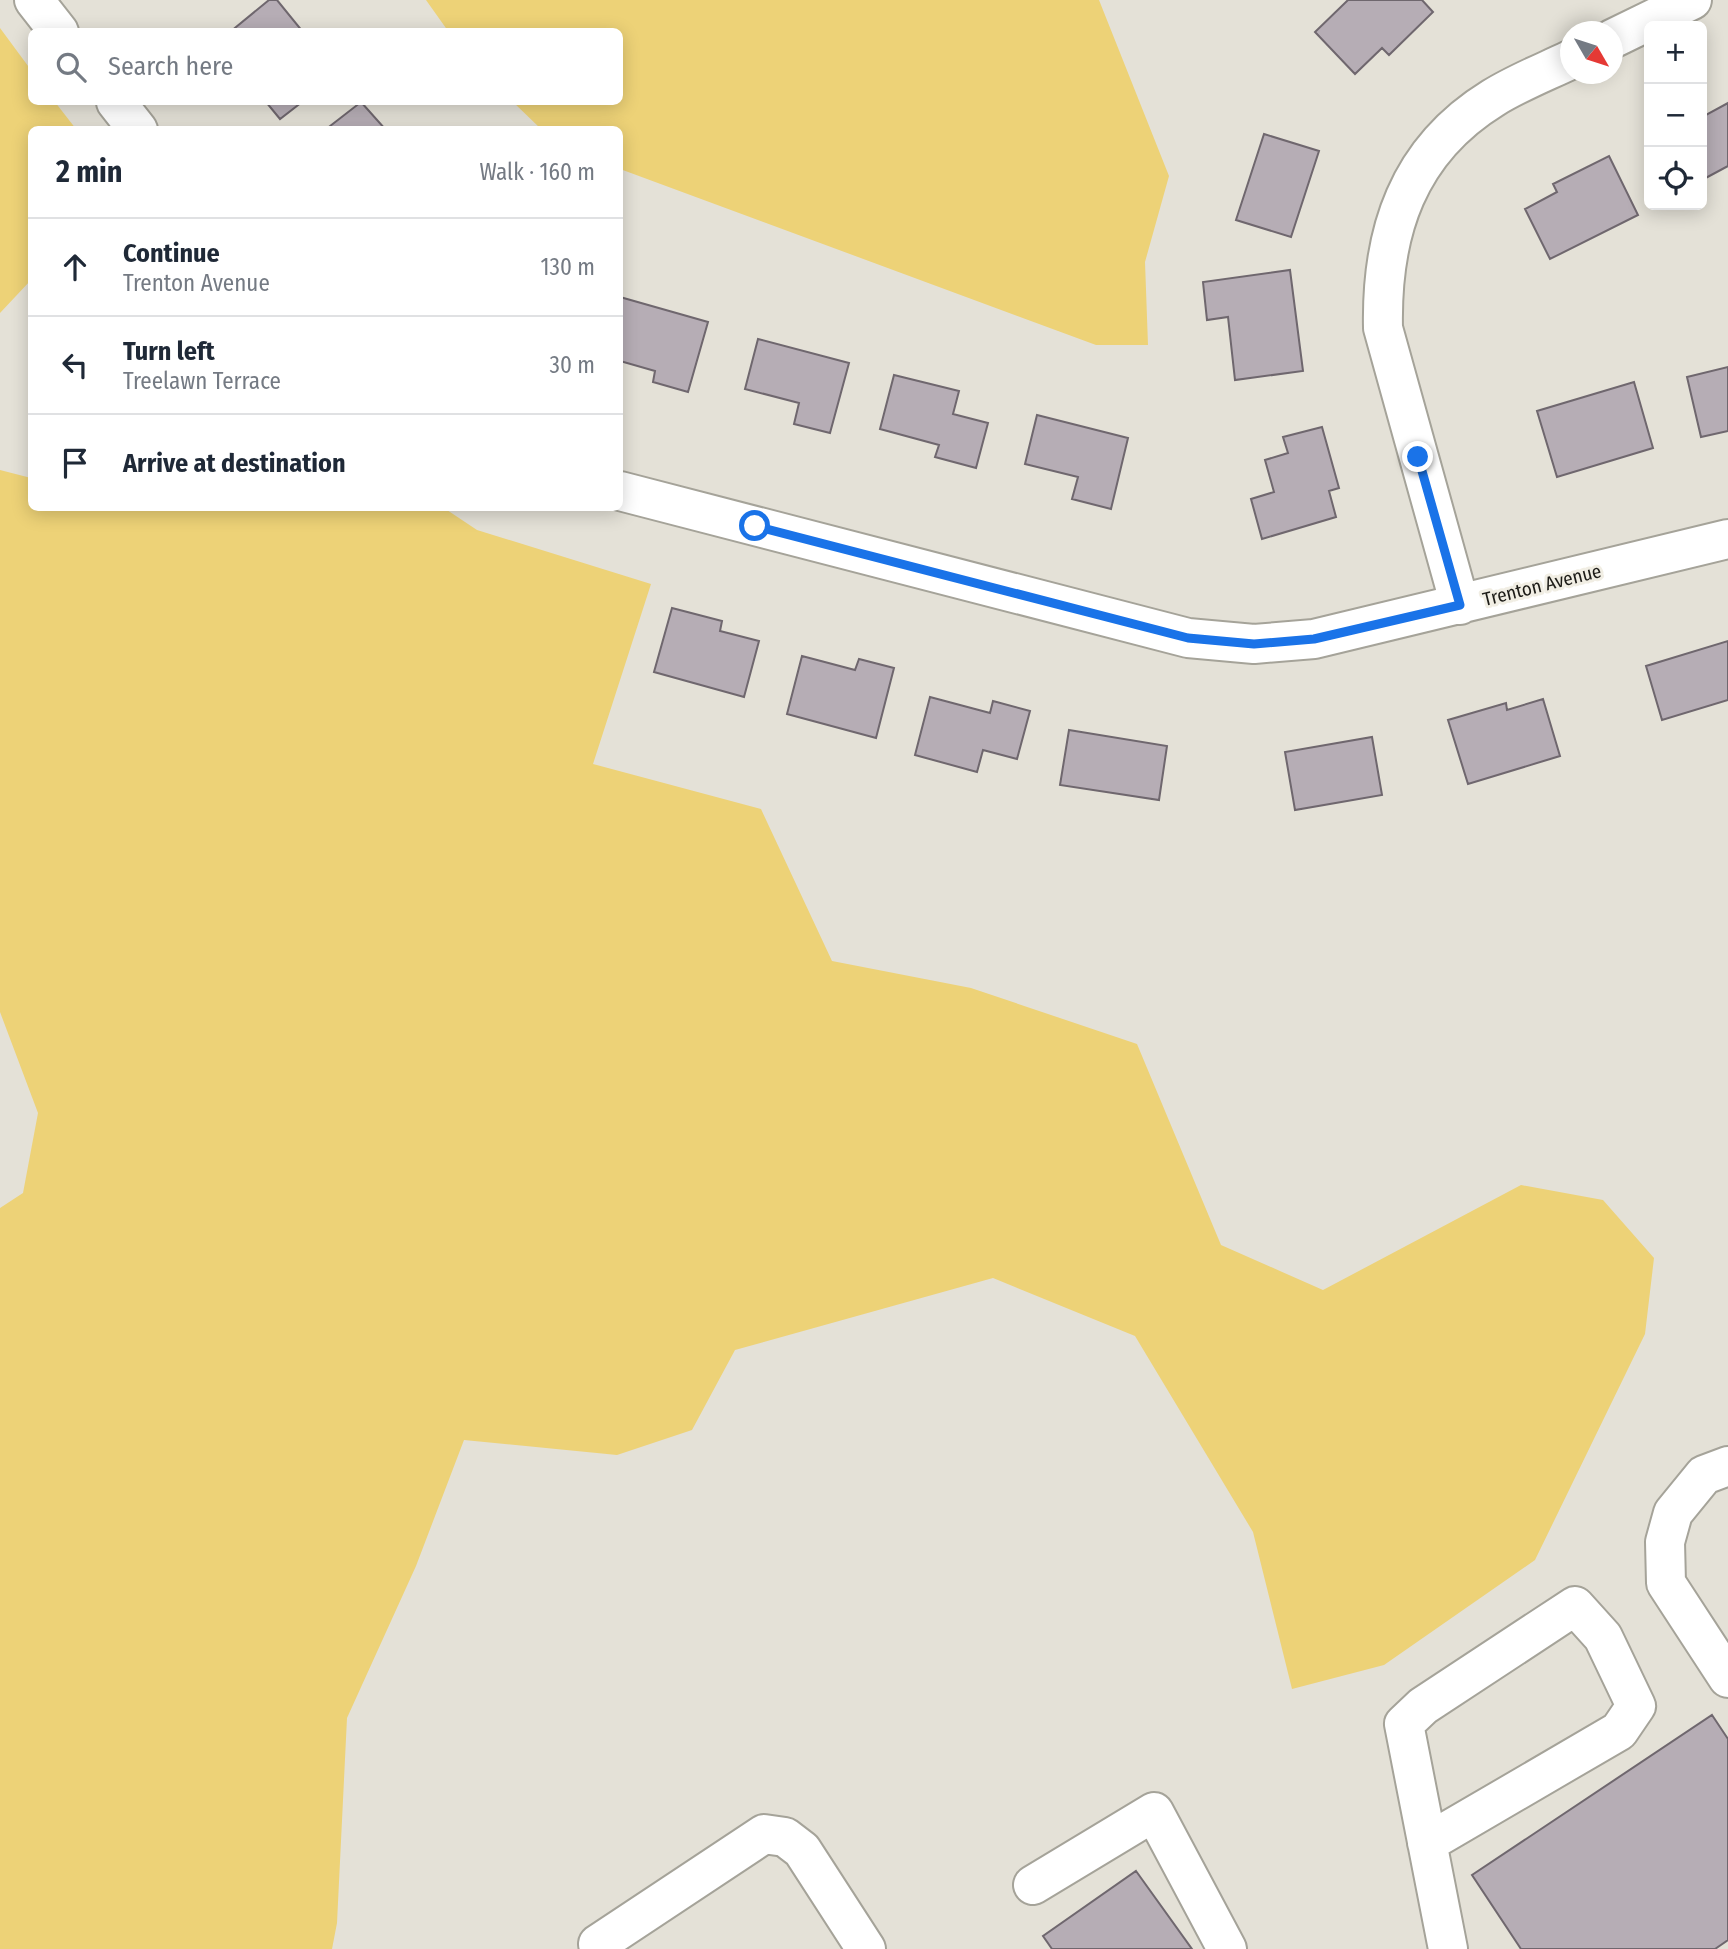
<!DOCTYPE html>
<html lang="en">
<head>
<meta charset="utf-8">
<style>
	body { margin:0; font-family:"Fira Sans Condensed",sans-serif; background:#f6f6f7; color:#1f2937 }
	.controls { position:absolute; right:21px; top:21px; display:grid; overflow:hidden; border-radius:10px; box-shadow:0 4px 18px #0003 }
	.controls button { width:63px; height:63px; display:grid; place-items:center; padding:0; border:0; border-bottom:2px solid #e0e1e3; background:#fff; color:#1f2937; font:35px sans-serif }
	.compass { position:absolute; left:1560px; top:21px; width:63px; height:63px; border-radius:50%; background:#fff; box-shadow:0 4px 18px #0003; rotate:129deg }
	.stop { position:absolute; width:21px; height:21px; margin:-16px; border:5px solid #1a73e8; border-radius:50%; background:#fff }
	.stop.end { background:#1a73e8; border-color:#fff; box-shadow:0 2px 7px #0008 }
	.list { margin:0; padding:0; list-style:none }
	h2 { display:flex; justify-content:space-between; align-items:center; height:91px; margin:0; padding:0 28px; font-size:30px }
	h2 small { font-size:23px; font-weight:400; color:#747a83 }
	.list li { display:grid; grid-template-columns:46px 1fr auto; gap:21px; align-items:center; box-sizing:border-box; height:98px; padding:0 28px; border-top:2px solid #e0e1e3 }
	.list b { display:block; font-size:26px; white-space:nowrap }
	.list p { margin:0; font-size:23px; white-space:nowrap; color:#747a83 }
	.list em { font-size:23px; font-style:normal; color:#747a83 }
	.icon { flex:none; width:38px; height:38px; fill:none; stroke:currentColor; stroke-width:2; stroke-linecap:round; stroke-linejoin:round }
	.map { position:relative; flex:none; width:1728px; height:1949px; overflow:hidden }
	.search { position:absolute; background:#fff; box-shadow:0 4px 18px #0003; left:28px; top:28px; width:595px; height:77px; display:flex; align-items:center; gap:18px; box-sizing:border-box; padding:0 24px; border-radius:10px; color:#747a83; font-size:26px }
	.panel { position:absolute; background:#fff; box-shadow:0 4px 18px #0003; left:28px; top:126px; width:595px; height:385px; border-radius:10px }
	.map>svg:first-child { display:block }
	.green { fill:#edd277 }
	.building { fill:#b6adb5; stroke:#6f676e; stroke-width:2 }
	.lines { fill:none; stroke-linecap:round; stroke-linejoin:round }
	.minor-casing { stroke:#a5a399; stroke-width:42 }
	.minor { stroke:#fff; stroke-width:38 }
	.route { stroke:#1a73e8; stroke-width:9 }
	.labels { text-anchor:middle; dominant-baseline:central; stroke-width:6; stroke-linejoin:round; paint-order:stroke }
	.street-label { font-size:19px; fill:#1c1b17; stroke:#f1eee4 }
</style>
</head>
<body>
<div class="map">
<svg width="1728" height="1949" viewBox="0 0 1728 1949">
	<rect width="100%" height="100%" fill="#e4e1d7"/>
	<!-- green -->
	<path class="green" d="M426,0H1099L1169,176L1145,262L1148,345H1096L620,169V130L541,129L513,102H620V32L448,31Z
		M0,28L31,70L32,102H55L76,129L32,130L31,280L0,313Z
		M0,470L31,478L32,508H444L477,530L651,584L593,764L761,809L832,961L971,988L1137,1044L1221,1245L1323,1290L1521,1185L1603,1200L1654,1258L1645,1334L1535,1560L1384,1665L1292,1689L1253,1532L1135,1336L993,1278L735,1350L692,1430L617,1455L464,1440L416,1566L347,1718L337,1923L332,1949H0V1208L23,1193L38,1113L0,1012Z"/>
	<!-- building -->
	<path class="building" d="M269,0H277L303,32H230Z
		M1348,0H1422L1433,12L1389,55L1382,48L1355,74L1315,32Z
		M266,102H302L280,119Z
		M361,102L386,130H325Z
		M1728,103V166L1702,180V117Z
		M1264,134L1319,151L1291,237L1236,220Z
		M1609,156L1638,215L1550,259L1525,209L1557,192L1553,184Z
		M1290,270L1303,371L1235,380L1228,317L1207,320L1203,282Z
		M620,297L708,322L688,392L653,382L655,371L620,361Z
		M758,339L849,363L830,433L794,424L799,403L745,389Z
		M1728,367V431L1701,437L1687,377Z
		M894,375L959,391L953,414L988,423L976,468L935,457L939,445L880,429Z
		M1634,382L1653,448L1557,477L1537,411Z
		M1037,415L1128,438L1111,509L1072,499L1078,477L1025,464Z
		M1322,427L1339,488L1329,491L1336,517L1262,539L1251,499L1274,492L1265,460L1288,453L1283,437Z
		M672,608L722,621L720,631L759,641L744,697L654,672Z
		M1728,641V700L1662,720L1646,666Z
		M802,656L855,670L859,659L894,668L876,738L787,714Z
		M930,697L990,713L993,701L1030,711L1017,759L983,750L977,772L915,755Z
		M1543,699L1560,756L1468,784L1448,720L1506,703L1507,710Z
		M1069,730L1167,746L1159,800L1060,785Z
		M1372,737L1382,795L1295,810L1285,752Z
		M1712,1715L1728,1739V1940L1715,1949H1521L1472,1875Z
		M1136,1871L1192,1949H1052L1043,1936Z"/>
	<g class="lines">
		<!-- minor casing -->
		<g class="minor-casing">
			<path id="minor" d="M34,0L59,32
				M1612,39L1692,0
				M116,102L138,130
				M620,491L1188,638L1254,644L1314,639L1728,539
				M1460,605L1383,328C1381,233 1407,151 1493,98C1517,83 1545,72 1570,60
				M1728,1466L1704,1475L1673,1513L1665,1542L1666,1583L1728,1678
				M1427,1843L1619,1731L1636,1706L1603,1637L1575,1606L1423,1706L1404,1724L1448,1949
				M1033,1885L1154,1812L1227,1949
				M602,1949L598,1944L764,1834L785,1837L802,1850L866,1949"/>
		</g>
		<!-- minor -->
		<use href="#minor" class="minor"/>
	</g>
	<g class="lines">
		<!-- route -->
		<path class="route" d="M755,526L1188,638L1254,644L1314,639L1460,605L1418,457"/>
	</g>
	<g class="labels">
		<!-- street labels -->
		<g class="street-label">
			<text transform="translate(1542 585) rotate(-14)">Trenton Avenue</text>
		</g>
	</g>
</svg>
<div class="controls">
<button>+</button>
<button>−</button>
<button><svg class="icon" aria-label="locate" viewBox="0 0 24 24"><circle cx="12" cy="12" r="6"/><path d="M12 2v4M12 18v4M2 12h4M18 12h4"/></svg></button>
</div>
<svg class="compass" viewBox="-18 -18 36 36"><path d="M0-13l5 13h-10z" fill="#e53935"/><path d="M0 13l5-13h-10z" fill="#747a83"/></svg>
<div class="stop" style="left:755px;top:526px"></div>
<div class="stop end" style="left:1418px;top:457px"></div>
<div class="search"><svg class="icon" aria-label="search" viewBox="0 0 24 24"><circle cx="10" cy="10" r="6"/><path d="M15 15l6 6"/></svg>Search here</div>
<section class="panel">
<h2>2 min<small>Walk · 160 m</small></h2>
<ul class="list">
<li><svg class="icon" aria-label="ahead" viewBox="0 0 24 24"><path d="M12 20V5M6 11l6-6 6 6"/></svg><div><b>Continue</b><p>Trenton Avenue</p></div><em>130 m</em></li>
<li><svg class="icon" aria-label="left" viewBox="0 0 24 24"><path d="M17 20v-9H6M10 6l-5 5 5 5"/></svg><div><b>Turn left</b><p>Treelawn Terrace</p></div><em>30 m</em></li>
<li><svg class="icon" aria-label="arrive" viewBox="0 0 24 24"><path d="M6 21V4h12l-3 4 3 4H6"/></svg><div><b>Arrive at destination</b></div></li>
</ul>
</section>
</div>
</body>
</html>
